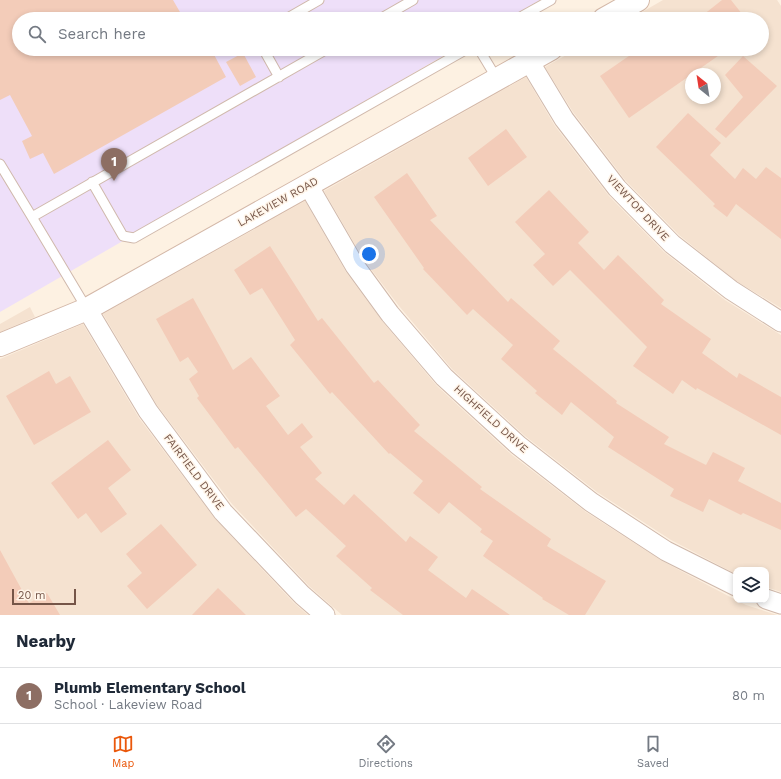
<!DOCTYPE html>
<html lang="en">
<head>
<meta charset="utf-8">
<style>
	body { margin:0; font-family:"Work Sans",sans-serif; background:#f6f6f7; color:#1f2937 }
	.controls { position:absolute; right:12px; bottom:12px; display:grid; overflow:hidden; border-radius:8px; box-shadow:0 2px 6px #0003 }
	.controls button { width:36px; height:36px; display:grid; place-items:center; padding:0; border:0; border-bottom:1px solid #e0e1e3; background:#fff; color:#1f2937; font:20px sans-serif }
	.compass { position:absolute; left:685px; top:68px; width:36px; height:36px; border-radius:50%; background:#fff; box-shadow:0 2px 6px #0003; rotate:330deg }
	.scale { position:absolute; left:12px; bottom:10px; width:64px; box-sizing:border-box; padding-left:4px; border:2px solid #755548; border-top:0; font-size:11px; line-height:14px; white-space:nowrap; color:#755548; -webkit-text-stroke:3px #fff5e9; paint-order:stroke }
	.you { position:absolute; left:369px; top:254px; width:14px; height:14px; margin:-10px; border:3px solid #fff; border-radius:50%; background:#1a73e8; box-shadow:0 0 0 6px #1a73e833 }
	.badge { display:grid; place-items:center; width:26px; height:26px; border-radius:50%; background:#ea580c; color:#fff; font-size:13px; font-weight:700 }
	.pin { position:absolute; translate:-50% -33px; filter:drop-shadow(0 1px 2px #0008) }
	.pin::after { content:''; position:absolute; top:21px; width:14px; height:12px; background:inherit; clip-path:polygon(0 0,100% 0,50% 100%) }
	.list { margin:0; padding:0; list-style:none }
	h2 { display:flex; justify-content:space-between; align-items:center; height:52px; margin:0; padding:0 16px; font-size:17px }
	h2 small { font-size:13px; font-weight:400; color:#747a83 }
	.list li { display:grid; grid-template-columns:26px 1fr auto; gap:12px; align-items:center; box-sizing:border-box; height:56px; padding:0 16px; border-top:1px solid #e0e1e3 }
	.list b { display:block; font-size:15px; white-space:nowrap }
	.list p { margin:0; font-size:13px; white-space:nowrap; color:#747a83 }
	.list em { font-size:13px; font-style:normal; color:#747a83 }
	.icon { flex:none; width:22px; height:22px; fill:none; stroke:currentColor; stroke-width:2; stroke-linecap:round; stroke-linejoin:round }
	.map { position:relative; flex:none; width:781px; height:615px; overflow:hidden }
	.search { position:absolute; background:#fff; box-shadow:0 2px 6px #0003; left:12px; right:12px; top:12px; height:44px; display:flex; align-items:center; gap:10px; box-sizing:border-box; padding:0 14px; border-radius:22px; color:#747a83; font-size:15px }
	.sheet { height:108px; background:#fff }
	nav { display:flex; justify-content:space-around; align-items:center; box-sizing:border-box; height:56px; border-top:1px solid #e0e1e3; background:#fff; font-size:11px; color:#747a83 }
	nav a { display:grid; justify-items:center; gap:2px }
	nav .on { color:#ea580c }
	.map>svg:first-child { display:block }
	.residential { fill:#f5e2d0; fill-rule:evenodd }
	.education { fill:#eedff9 }
	.building { fill:#f3ccb9 }
	.lines { fill:none; stroke-linecap:round; stroke-linejoin:round }
	.lane-casing { stroke:#d0b9ac; stroke-width:11 }
	.street-casing { stroke:#d0b9ac; stroke-width:21 }
	.secondary-casing { stroke:#d4b8a8; stroke-width:24 }
	.lane { stroke:#fff; stroke-width:9 }
	.street { stroke:#fff; stroke-width:19 }
	.secondary { stroke:#fff; stroke-width:22 }
	.labels { text-anchor:middle; dominant-baseline:central; stroke-width:3; stroke-linejoin:round; paint-order:stroke }
	.street-label { font-size:11px; fill:#755548; stroke:#fff5e9 }
</style>
</head>
<body>
<div class="map">
<svg width="781" height="615" viewBox="0 0 781 615">
	<rect width="100%" height="100%" fill="#fdf1e2"/>
	<!-- residential -->
	<path class="residential" d="M663,0H777L781,6V308L736,281L679,235L625,180L573,112L545,67L577,49H762V19H630ZM691,74H715V98H691Z
		M526,77L555,126L609,196L664,252L725,300L781,335V592L766,587V570H736V574L671,540L597,492L525,436L452,369L399,306L364,260L324,191Z
		M305,201L346,272L382,321L437,386L512,455L586,512L662,561L736,600L746,605L777,615H342L309,586L232,504L157,405L103,314Z
		M30,307L35,317L0,332V324Z
		M83,324L139,418L215,519L294,603L308,615H0V359Z"/>
	<!-- education -->
	<path class="education" d="M0,0H540L507,19H19V49H455L0,312Z"/>
	<!-- building -->
	<path class="building" d="M0,0H173L184,19H19V49H211L226,77L54,174L43,153L30,159L22,141L32,136L10,95L0,100Z
		M722,0H731L746,19H698Z
		M639,49H728L629,118L600,76Z
		M243,53L256,77L240,86L226,62Z
		M743,56L777,86L726,138L715,129L743,97L725,75Z
		M688,113L721,143L710,155L735,179L743,168L756,179L766,167L781,178V239L736,204L727,217L713,206L715,204L656,147Z
		M506,129L527,157L488,186L468,158Z
		M407,173L437,216L430,220L508,302L511,298L560,341L553,349L617,401L616,403L669,437L664,444L706,465L713,452L745,468L738,481L781,503V530L743,513L741,515L709,499L703,512L670,496L674,489L608,447L614,437L571,402L562,415L535,393L537,391L501,359L513,345L473,309L467,315L423,269L424,268L374,197Z
		M549,190L589,232L578,243L604,270L618,255L664,300L661,304L711,339L702,353L737,378L739,373L781,397V435L697,388L696,390L682,380L673,394L633,366L647,347L570,270L553,286L533,265L545,254L515,222Z
		M270,246L318,321L322,318L374,383L378,380L420,425L414,431L482,487L480,489L551,539L547,546L606,581L585,615H569L542,599L543,598L483,556L493,541L480,532L482,529L449,502L439,514L413,493L423,481L390,453L389,454L332,392L330,394L290,345L295,340L262,288L250,295L234,270Z
		M193,298L233,370L251,357L280,396L266,406L288,435L302,423L313,437L300,447L322,473L315,479L344,505L354,494L406,542L410,536L438,557L428,570L466,598L472,589L510,615H403L370,590L372,588L336,556L346,546L306,509L296,517L238,447L235,449L197,398L199,396L189,379L198,372L188,357L180,362L156,319Z
		M49,371L56,384L70,376L91,412L34,445L6,396Z
		M108,440L131,470L108,488L127,514L101,533L86,513L78,519L51,483Z
		M161,524L197,565L147,609L127,586L142,573L126,554Z
		M0,550L29,603L47,593L60,615H0Z
		M218,588L246,615H192Z"/>
	<g class="lines">
		<!-- lane casing -->
		<g class="lane-casing">
			<path id="lane" d="M286,19L319,0
				M380,19L413,0
				M517,19L551,0
				M265,49V52L279,77
				M479,49L497,79
				M0,164L32,217
				M92,182L123,236L134,238L467,49
				M87,309L32,217L327,49"/>
		</g>
		<!-- street casing -->
		<g class="street-casing">
			<path id="street" d="M529,61L564,119L617,188L672,244L731,290L781,322
				M308,185L355,266L390,314L444,377L518,445L591,502L666,551L736,586
				M87,309L148,411L223,512L302,595L325,615
				M766,599L781,604"/>
		</g>
		<!-- secondary casing -->
		<g class="secondary-casing">
			<path id="secondary" d="M604,19L638,0
				M0,345L87,309L551,49"/>
		</g>
		<!-- lane -->
		<use href="#lane" class="lane"/>
		<!-- street -->
		<use href="#street" class="street"/>
		<!-- secondary -->
		<use href="#secondary" class="secondary"/>
	</g>
	<g class="labels">
		<!-- street labels -->
		<g class="street-label">
			<text transform="translate(278 202) rotate(-29)">LAKEVIEW ROAD</text>
			<text transform="translate(638 208) rotate(47)">VIEWTOP DRIVE</text>
			<text transform="translate(491 419) rotate(42)">HIGHFIELD DRIVE</text>
			<text transform="translate(194 472) rotate(53)">FAIRFIELD DRIVE</text>
		</g>
	</g>
</svg>
<div class="controls">
<button><svg class="icon" aria-label="layers" viewBox="0 0 24 24"><path d="M12 4l9 5-9 5-9-5zM3 14l9 5 9-5"/></svg></button>
</div>
<svg class="compass" viewBox="-18 -18 36 36"><path d="M0-13l5 13h-10z" fill="#e53935"/><path d="M0 13l5-13h-10z" fill="#747a83"/></svg>
<div class="scale">20 m</div>
<div class="you"></div>
<div class="pin badge" style="left:114px;top:181px;background:#8d6e63">1</div>
<div class="search"><svg class="icon" aria-label="search" viewBox="0 0 24 24"><circle cx="10" cy="10" r="6"/><path d="M15 15l6 6"/></svg>Search here</div>
</div>
<section class="sheet">
<h2>Nearby<small></small></h2>
<ul class="list">
<li><span class="badge" style="background:#8d6e63">1</span><div><b>Plumb Elementary School</b><p>School · Lakeview Road</p></div><em>80 m</em></li>
</ul>
</section>
<nav>
<a class="on"><svg class="icon" aria-label="map" viewBox="0 0 24 24"><path d="M3 6l6-2 6 2 6-2v14l-6 2-6-2-6 2zM9 4v14M15 6v14"/></svg>Map</a>
<a><svg class="icon" aria-label="directions" viewBox="0 0 24 24"><path d="M12 3l9 9-9 9-9-9zM9 14v-3h6M13 9l2 2-2 2"/></svg>Directions</a>
<a><svg class="icon" aria-label="saved" viewBox="0 0 24 24"><path d="M7 4h10v16l-5-4-5 4z"/></svg>Saved</a>
</nav>
</body>
</html>
